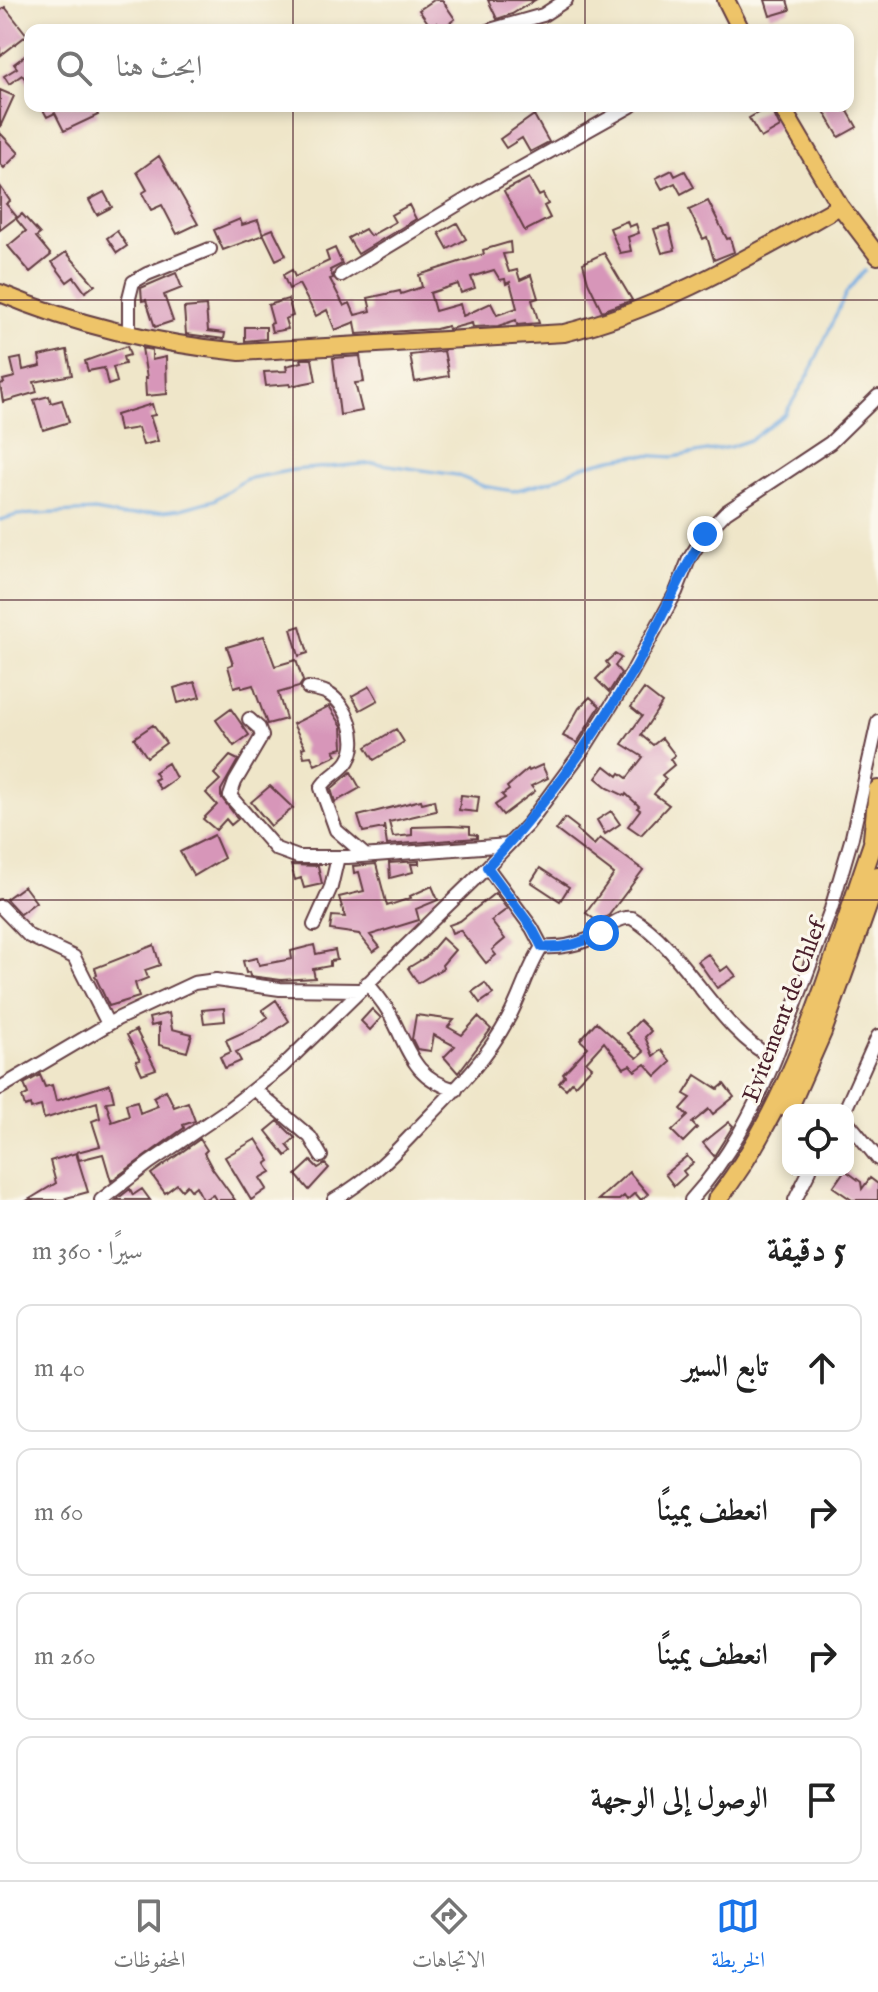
<!DOCTYPE html>
<html lang="ar">
<head>
<meta charset="utf-8">
<style>
	body { margin:0; font-family:"IM FELL English",Amiri,serif; background:#f6f6f6; color:#222; direction:rtl }
	.controls { position:absolute; right:24px; bottom:24px; display:grid; overflow:hidden; border-radius:16px; box-shadow:0 4px 12px #0003 }
	.controls button { width:72px; height:72px; display:grid; place-items:center; padding:0; border:0; border-bottom:2px solid #e0e0e0; background:#fff; color:#222; font:40px sans-serif }
	.stop { position:absolute; width:24px; height:24px; margin:-18px; border:6px solid #1a73e8; border-radius:50%; background:#fff }
	.stop.end { background:#1a73e8; border-color:#fff; box-shadow:0 2px 8px #0008 }
	.list { margin:0; padding:0; list-style:none }
	h2 { display:flex; justify-content:space-between; align-items:center; height:104px; margin:0; padding:0 32px; font-size:34px }
	h2 small { font-size:26px; font-weight:400; color:#767676 }
	.list li { display:grid; grid-template-columns:52px 1fr auto; gap:24px; align-items:center; box-sizing:border-box; height:128px; margin:0 16px 16px; padding:0 16px; border:2px solid #e0e0e0; border-radius:16px }
	.list b { display:block; font-size:30px; white-space:nowrap }
	.list em { font-size:26px; font-style:normal; color:#767676 }
	.icon { flex:none; width:44px; height:44px; fill:none; stroke:currentColor; stroke-width:2; stroke-linecap:round; stroke-linejoin:round }
	.map { position:relative; flex:none; width:878px; height:1200px; overflow:hidden; direction:ltr }
	.search { position:absolute; background:#fff; box-shadow:0 4px 12px #0003; left:24px; right:24px; top:24px; height:88px; display:flex; align-items:center; gap:20px; box-sizing:border-box; padding:0 28px; border-radius:16px; color:#767676; font-size:30px }
	.sheet { height:680px; background:#fff }
	nav { display:flex; justify-content:space-around; align-items:center; box-sizing:border-box; height:112px; border-top:2px solid #e0e0e0; background:#fff; font-size:22px; color:#767676 }
	nav a { display:grid; justify-items:center; gap:4px }
	nav .on { color:#1a73e8 }
	.map>svg:first-child { display:block }
	.lines { fill:none; stroke-linecap:round; stroke-linejoin:round }
	.stream { stroke:#72aae1; stroke-width:3 }
	.building { fill:#d796b9; fill-rule:evenodd }
	.minor-casing { stroke:#633d43; stroke-width:16 }
	.major-casing { stroke:#633d43; stroke-width:20 }
	.highway-casing { stroke:#633d43; stroke-width:22 }
	.minor { stroke:#fff; stroke-width:12 }
	.major { stroke:#eec469; stroke-width:16 }
	.highway { stroke:#eec469; stroke-width:18 }
	.route { stroke:#1a73e8; stroke-width:10 }
	.grid { fill:none; stroke:#4a1f2b; stroke-width:2; stroke-opacity:0.55 }
	.labels { text-anchor:middle; dominant-baseline:central; stroke-width:6; stroke-linejoin:round; paint-order:stroke }
	.street-label { font-size:24px; fill:#4a1f2b; stroke:#fbf7ec }
</style>
</head>
<body>
<div class="map">
<svg width="878" height="1200" viewBox="0 0 878 1200">
	<rect width="100%" height="100%" fill="#fbf7ec"/>
	<filter id="ink" filterUnits="userSpaceOnUse"><feTurbulence type="fractalNoise" baseFrequency=".0125" numOctaves="2"/><feDisplacementMap in="SourceGraphic" scale="16" xChannelSelector="R" yChannelSelector="G"/><feConvolveMatrix kernelMatrix="1 2 1 2 8 2 1 2 1" color-interpolation-filters="sRGB"/></filter>
	<filter id="wash" filterUnits="userSpaceOnUse"><feTurbulence type="fractalNoise" baseFrequency=".006" numOctaves="4" result="noise"/><feDisplacementMap in="SourceGraphic" scale="32" xChannelSelector="R" yChannelSelector="G"/><feGaussianBlur stdDeviation="1.8" result="paint"/><feColorMatrix in="noise" values="0 0 0 0 0 0 0 0 0 0 0 0 0 0 0 0 0 1.4 0 .05"/><feComposite in="paint" operator="in"/></filter>
	<g filter="url(#wash)">
		<rect width="100%" height="100%" fill="#efe6c9"/>
		<g class="lines">
			<!-- stream -->
			<path class="stream" d="M0,520L17,515L95,511L122,516L181,509L214,500L246,479L293,470L375,463L456,475L483,486L513,491L551,481L580,467L611,459L639,455L673,457L730,447L752,439L785,414L809,374L846,293L865,270"/>
		</g>
		<g id="blocks">
			<!-- building -->
			<path class="building" d="M434,0H442L455,19L441,29L437,23L431,27L419,10Z
				M488,0H535L512,14L497,19Z
				M765,0H787L790,10L770,16Z
				M5,7L27,35L0,56V11Z
				M30,52V85L22,75L9,84L4,76L17,68L14,64Z
				M0,90L14,96L0,127Z
				M41,106H94L98,115L64,131L55,113L47,117Z
				M770,106L780,127L761,138L749,118Z
				M821,106H845L857,127L839,137Z
				M534,115L549,142L530,152L522,138L506,148L500,139Z
				M0,133L19,153L4,168L0,164Z
				M159,156L198,224L177,234L162,205L151,210L142,193L147,190L137,172Z
				M672,170L675,176L685,171L694,187L681,194L675,183L662,189L656,178Z
				M529,178L539,196L543,194L548,204L544,206L550,218L525,231L504,191Z
				M0,186L10,201L6,204L17,217L0,230Z
				M104,192L112,207L97,215L89,200Z
				M708,201L727,239L730,238L734,252L714,260L707,237L703,239L689,210Z
				M409,205L416,219L358,254L348,238L365,229L370,236L395,222L391,215Z
				M22,214L40,234L36,237L51,255L30,272L8,246L26,231L16,219Z
				M240,219L242,225L258,220L263,235L223,250L214,230Z
				M627,221L629,227L636,224L639,233L628,237L631,251L620,253L610,228Z
				M457,223L466,239L448,249L439,233Z
				M669,225L675,250L662,253L654,229Z
				M273,229L286,255L276,260L263,233Z
				M117,231L127,246L117,253L107,238Z
				M510,242L511,253L503,254L509,272L517,270L520,280L531,275L538,298L532,300L539,323L517,325L516,320L498,326L473,327L472,323L453,328L449,329L448,326L436,329L357,334L355,322L335,330L327,310L316,316L299,284L289,289L283,275L292,270L295,277L329,261L326,252L335,248L342,264L330,270L333,278L330,279L344,306L350,303L355,315L371,311L368,298L400,291L401,294L422,287L419,275L484,254L483,250ZM494,270L500,280L505,279L506,284L510,282L517,308L497,315L491,303L463,316L460,304L435,311L430,293L458,284L461,293L475,288L471,277Z
				M66,252L95,285L85,292L74,277L67,282L52,262Z
				M604,253L632,300L602,311L588,282L583,263Z
				M176,273L182,288L164,295L173,321L155,327L146,300L142,301L141,288Z
				M288,299L293,316L285,319L288,329L272,332L270,324L273,323L268,305Z
				M206,306L208,331L225,333L224,339L186,334L184,308Z
				M245,327H266V339L245,341Z
				M127,346L130,355L123,357L125,364L113,367L117,382L108,385L104,368L88,371L85,361Z
				M142,348L152,350V360L166,357L167,394L146,396L145,378H147Z
				M67,350L72,375L34,382L37,392L3,402L0,384L4,383L3,380L15,377L11,360L21,358L23,370L41,366L39,356Z
				M444,351L449,376L415,382L410,355Z
				M360,356L364,382L355,383L362,411L340,415L333,358Z
				M301,359H312L316,381L290,386V384L266,386L264,372L287,371L286,366L302,362Z
				M49,396L51,403L62,400L69,422L43,430L34,400Z
				M152,404L155,415L150,416L158,441L143,445L138,428L119,431L116,415Z
				M300,626L308,653L299,656L291,629Z
				M264,636L275,666L296,660L303,681L299,687L278,693L286,719L267,724L253,685L242,688L241,685L234,687L228,666L233,664L227,647Z
				M615,654L621,658L615,666L621,673L609,692L596,679L609,666L606,662Z
				M195,682L200,697L178,703L174,688Z
				M370,686L378,700L360,710L352,696Z
				M644,689L662,703L641,735L653,745L662,738L675,755L670,759L674,765L662,775L666,779L654,794L669,805L641,835L628,826L640,810L637,808L639,806L626,794L625,796L608,788L596,778L605,766L618,776L620,773L627,778L643,757L622,744L642,716L631,707Z
				M590,697L600,706L577,743L563,736L579,708Z
				M329,706L342,726L343,748L334,750L337,755L315,765L311,756L304,757L302,748L305,747L293,724Z
				M231,709L249,735L234,746L216,720Z
				M153,725L166,743L147,757L134,738Z
				M396,729L404,742L374,760L366,747Z
				M230,756L238,760L221,790V797L238,819L231,825L226,819L216,830L203,819L217,805L206,793L220,780L214,774Z
				M168,763L176,778L160,789L154,780L158,778L154,772Z
				M542,765L548,778L531,786L535,791L503,815L495,805L505,798L502,795L509,790L507,787L528,769L529,771Z
				M351,772L360,788L335,802L331,789Z
				M270,786L293,808L271,826L251,802Z
				M461,795L479,797L477,812L459,810Z
				M421,800L422,803L434,800L436,811L389,822L393,837L412,835V827L450,826L470,827V834L477,835V838L387,845L384,825V828L363,832L358,816Z
				M611,811L620,824L605,834L597,820Z
				M565,818L578,828L577,830L594,845L600,838L643,870L609,915L598,922L586,913L614,874L556,830Z
				M214,835L224,858L194,876L180,852Z
				M419,861V864H411L413,872L390,878L389,863Z
				M376,864L387,906L411,898L410,896L432,886L438,900L416,909L419,920L370,935L380,947L373,952L359,934L330,930L332,916L345,917L339,897L364,891L359,872L354,873L353,866Z
				M291,865L318,866L322,884L304,888L301,878L295,880Z
				M540,868L569,887L560,901L531,882Z
				M24,886L36,902L20,914L6,899Z
				M495,893L507,909L491,921L505,939L492,950L496,955L486,963L460,930L452,933L449,925L460,921Z
				M442,938L455,950L442,965L443,968L418,983L408,968L426,957Z
				M154,945L160,965L145,970L148,978L135,983L139,997L109,1006L95,976L97,975L95,968Z
				M314,945L316,954L335,950L337,960L330,961V966L313,969L315,978L281,980L250,976L249,972L246,973L243,961L257,958L259,965L292,959L291,951Z
				M708,954L721,971L728,966L736,976L717,988L698,961Z
				M485,983L493,994L480,1003L472,992Z
				M276,1000L289,1021L260,1042L236,1052L241,1061L225,1068L220,1057L231,1052L226,1040L253,1028L268,1017L262,1010Z
				M224,1008L225,1021L204,1023L202,1010Z
				M372,1009L381,1018L370,1030L361,1021Z
				M169,1013L172,1029L192,1034L187,1052L159,1045V1024L151,1026L149,1018Z
				M416,1015L454,1020L448,1027L462,1035L478,1017L491,1029L458,1073L444,1057L455,1046L434,1035L431,1051L417,1049L412,1039Z
				M640,1020L651,1031L645,1037L653,1056L661,1050L671,1062L656,1076L645,1064L635,1071L630,1065L624,1068L604,1042L586,1062L592,1067L575,1085L572,1082L566,1089L559,1083L565,1076L563,1074L588,1047L580,1040L596,1022L637,1058L644,1052L627,1033Z
				M136,1030L156,1069L142,1074L136,1061L140,1060L127,1035Z
				M40,1075L45,1087L52,1085L56,1101L110,1084L114,1101L106,1102L112,1122L129,1116L126,1104L137,1101L140,1113L158,1106L153,1097L166,1090L174,1107L188,1102L195,1121L183,1125L184,1128L111,1181L103,1154L79,1160L77,1152L100,1146L92,1121L100,1118L97,1102L44,1119L41,1106L31,1109L30,1105L25,1107L22,1097L28,1094L24,1084Z
				M696,1075L718,1089L724,1084L734,1097L713,1114L709,1109L692,1123L697,1128L683,1142L672,1131L688,1116L681,1109L691,1098L684,1094Z
				M278,1121L295,1138L287,1145L292,1151L286,1156L266,1131Z
				M729,1122L733,1126L714,1156L703,1143Z
				M200,1139L207,1150L204,1153L212,1168L235,1200H216L213,1195L203,1200L196,1186L191,1190L187,1185L182,1190L177,1184L165,1193L151,1174Z
				M256,1139L270,1161L266,1164L271,1172L260,1178L267,1189L251,1200L225,1157Z
				M76,1153L88,1192L66,1198L68,1200H28L56,1183L50,1161Z
				M687,1156L693,1163L683,1171L686,1175L674,1186L665,1174Z
				M311,1161L318,1168L325,1164L329,1168L309,1190L296,1175Z
				M845,1170L861,1182L862,1189L870,1178L878,1184V1200H852L833,1187Z
				M629,1172L648,1194L641,1200L635,1193L627,1200L624,1196L619,1200H598Z
				M130,1189L133,1195L142,1189L150,1200H116Z"/>
		</g>
	</g>
	<g filter="url(#ink)">
		<use href="#blocks" fill-opacity="0" stroke="#633d43" stroke-width="2"/>
		<g class="lines">
			<!-- minor casing -->
			<g class="minor-casing">
				<path id="minor" d="M490,30L543,15L566,0
					M341,275L485,188L631,106
					M129,333V298L133,282L147,274L210,249
					M308,688C314,689 321,690 327,693C348,704 361,740 348,761C341,772 326,777 321,788L336,830L365,855
					M249,719L259,728L262,736L235,782L230,796L276,849L298,857H348L508,845
					M487,867L532,928L542,947
					M0,906L29,936L74,957L108,1024
					M314,925L331,887L338,857
					M542,947C557,948 572,946 587,940C601,934 617,915 632,918C685,949 718,1032 775,1059L831,909L852,837L878,721
					M367,983C376,994 386,1005 392,1018C410,1053 414,1078 456,1090
					M0,1088L117,1019L194,983L216,980L280,989L359,990
					M254,1089L310,1137L321,1156
					M845,1110L878,1036
					M848,1122L878,1159
					M101,1200L149,1163L227,1110L282,1067L487,867L528,824L585,747L631,674L676,592L689,559L705,534L726,512L830,443L878,396
					M334,1200C371,1178 393,1155 422,1124C454,1091 486,1060 508,1019C521,996 527,970 542,947
					M691,1200C729,1158 754,1110 775,1059
					M795,1200L810,1170"/>
			</g>
			<!-- major casing -->
			<g class="major-casing">
				<path id="major" d="M726,0L741,30
					M781,106L840,206L878,256
					M0,293C76,325 158,344 240,352L564,333C663,309 752,255 840,206"/>
			</g>
			<!-- highway casing -->
			<g class="highway-casing">
				<path id="highway" d="M873,839L878,790
					M788,1109L822,1032L878,876
					M717,1200C800,1093 833,955 878,829"/>
			</g>
			<!-- minor -->
			<use href="#minor" class="minor"/>
			<!-- major -->
			<use href="#major" class="major"/>
			<!-- highway -->
			<use href="#highway" class="highway"/>
		</g>
	</g>
	<g class="lines" filter="url(#ink)">
		<!-- route -->
		<path class="route" d="M601,933C582,943 564,949 542,947L532,928L487,867C543,808 589,745 631,675C658,629 677,579 705,534"/>
	</g>
	<!-- grid -->
	<path class="grid" d="M293,0V30M585,0V30M293,106V1200M585,106V1200M0,300H878M0,600H878M0,900H878"/>
	<g class="labels">
		<!-- street labels -->
		<g class="street-label">
			<text transform="translate(785 1011) rotate(-69)">Evitement de Chlef</text>
		</g>
	</g>
</svg>
<div class="controls">
<button><svg class="icon" aria-label="locate" viewBox="0 0 24 24"><circle cx="12" cy="12" r="6"/><path d="M12 2v4M12 18v4M2 12h4M18 12h4"/></svg></button>
</div>
<div class="stop" style="left:601px;top:933px"></div>
<div class="stop end" style="left:705px;top:534px"></div>
<div class="search"><svg class="icon" aria-label="search" viewBox="0 0 24 24"><circle cx="10" cy="10" r="6"/><path d="M15 15l6 6"/></svg>ابحث هنا</div>
</div>
<section class="sheet">
<h2>5 دقيقة<small>سيرًا · 360 m</small></h2>
<ul class="list">
<li><svg class="icon" aria-label="ahead" viewBox="0 0 24 24"><path d="M12 20V5M6 11l6-6 6 6"/></svg><div><b>تابع السير</b></div><em>40 m</em></li>
<li><svg class="icon" aria-label="right" viewBox="0 0 24 24"><path d="M7 20v-9h11M14 6l5 5-5 5"/></svg><div><b>انعطف يمينًا</b></div><em>60 m</em></li>
<li><svg class="icon" aria-label="right" viewBox="0 0 24 24"><path d="M7 20v-9h11M14 6l5 5-5 5"/></svg><div><b>انعطف يمينًا</b></div><em>260 m</em></li>
<li><svg class="icon" aria-label="arrive" viewBox="0 0 24 24"><path d="M6 21V4h12l-3 4 3 4H6"/></svg><div><b>الوصول إلى الوجهة</b></div></li>
</ul>
</section>
<nav>
<a class="on"><svg class="icon" aria-label="map" viewBox="0 0 24 24"><path d="M3 6l6-2 6 2 6-2v14l-6 2-6-2-6 2zM9 4v14M15 6v14"/></svg>الخريطة</a>
<a><svg class="icon" aria-label="directions" viewBox="0 0 24 24"><path d="M12 3l9 9-9 9-9-9zM9 14v-3h6M13 9l2 2-2 2"/></svg>الاتجاهات</a>
<a><svg class="icon" aria-label="saved" viewBox="0 0 24 24"><path d="M7 4h10v16l-5-4-5 4z"/></svg>المحفوظات</a>
</nav>
</body>
</html>
